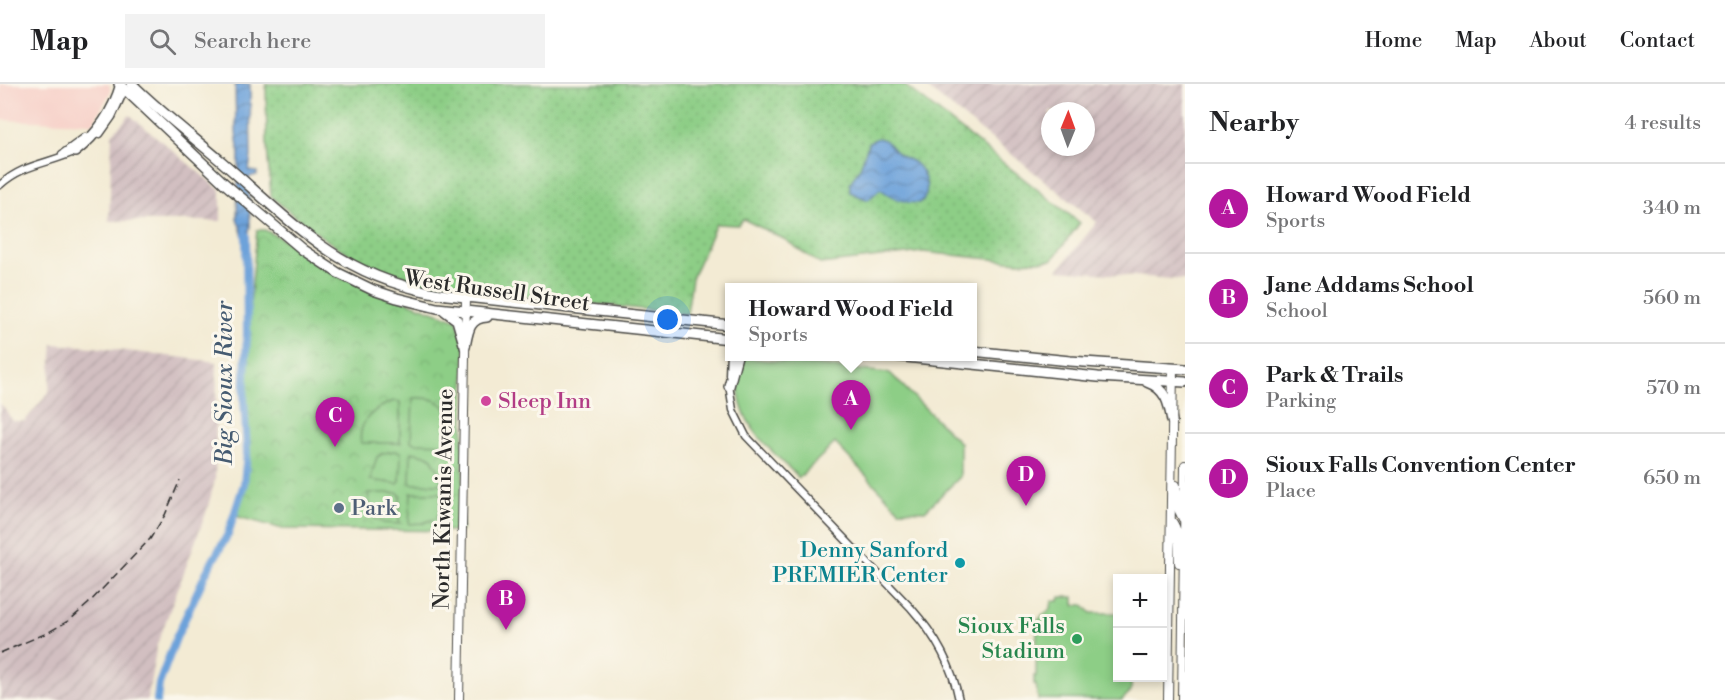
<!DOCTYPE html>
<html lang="en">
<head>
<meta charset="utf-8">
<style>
	body { margin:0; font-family:"Libre Bodoni",serif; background:#f2f2f2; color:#202124 }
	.controls { position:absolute; right:18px; bottom:18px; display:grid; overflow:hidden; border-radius:0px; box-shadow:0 3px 9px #0003 }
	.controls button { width:54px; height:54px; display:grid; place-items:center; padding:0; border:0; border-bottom:2px solid #e0e0e0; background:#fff; color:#202124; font:30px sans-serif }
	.compass { position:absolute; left:1041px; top:18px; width:54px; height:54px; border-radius:50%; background:#fff; box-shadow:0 3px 9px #0003; rotate:1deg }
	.you { position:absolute; left:668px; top:236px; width:21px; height:21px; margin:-15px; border:4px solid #fff; border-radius:50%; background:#1a73e8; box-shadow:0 0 0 9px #1a73e833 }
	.badge { display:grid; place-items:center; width:39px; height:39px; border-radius:50%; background:#b5179e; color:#fff; font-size:20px; font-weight:700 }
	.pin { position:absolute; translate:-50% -50px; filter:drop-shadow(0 2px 3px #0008) }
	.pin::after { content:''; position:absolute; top:32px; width:21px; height:18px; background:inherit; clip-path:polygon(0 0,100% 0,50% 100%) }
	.popup { position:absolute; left:725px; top:199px; width:252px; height:78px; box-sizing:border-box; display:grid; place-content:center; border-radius:0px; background:#fff; filter:drop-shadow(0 2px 4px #0005); font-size:20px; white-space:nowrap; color:#757577 }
	.popup b { font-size:22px; color:#202124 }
	.popup::after { content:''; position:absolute; left:50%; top:100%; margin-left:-12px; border:12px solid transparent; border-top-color:#fff }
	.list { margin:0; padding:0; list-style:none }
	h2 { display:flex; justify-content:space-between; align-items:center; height:78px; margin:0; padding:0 24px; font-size:26px }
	h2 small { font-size:20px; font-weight:400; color:#757577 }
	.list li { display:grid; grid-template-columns:39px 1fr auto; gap:18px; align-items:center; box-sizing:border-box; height:90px; padding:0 24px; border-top:2px solid #e0e0e0 }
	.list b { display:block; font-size:22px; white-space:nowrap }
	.list p { margin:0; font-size:20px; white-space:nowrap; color:#757577 }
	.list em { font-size:20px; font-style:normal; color:#757577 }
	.icon { flex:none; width:33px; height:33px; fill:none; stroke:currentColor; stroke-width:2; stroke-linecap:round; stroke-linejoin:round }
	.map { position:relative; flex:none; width:1185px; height:616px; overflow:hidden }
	header { display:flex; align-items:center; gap:36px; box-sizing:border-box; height:84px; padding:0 30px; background:#fff; border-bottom:2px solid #e0e0e0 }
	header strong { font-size:28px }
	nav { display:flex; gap:33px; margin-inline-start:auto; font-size:21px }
	.search { width:420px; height:54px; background:#f2f2f2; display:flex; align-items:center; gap:15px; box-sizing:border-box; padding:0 21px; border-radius:0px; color:#757577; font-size:22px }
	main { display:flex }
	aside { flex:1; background:#fff }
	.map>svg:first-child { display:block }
	.built { fill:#f7d1c9 }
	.industrial { fill:url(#industrial-furrows); fill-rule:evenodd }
	.grass { fill:url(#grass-dots); stroke:#5c7c58; stroke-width:1.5 }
	.park { fill:url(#park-crowns); stroke:#5c7c58; stroke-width:1.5 }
	.pitch { fill:#8dce86; stroke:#5c7c58; stroke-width:1.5 }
	.water { fill:url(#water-waves); stroke:#4c6682; stroke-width:1.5 }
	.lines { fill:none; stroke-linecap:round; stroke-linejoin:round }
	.river { stroke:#6da2da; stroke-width:8 }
	.minor-casing { stroke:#494844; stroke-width:9 }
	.major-casing { stroke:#494844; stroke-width:10 }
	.highway-casing { stroke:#494844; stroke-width:12 }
	.minor { stroke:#fff; stroke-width:6 }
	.major { stroke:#fff; stroke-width:8 }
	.highway { stroke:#fff; stroke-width:9 }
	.rail { stroke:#2b2b2b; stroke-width:1.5; stroke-dasharray:9 4.5; stroke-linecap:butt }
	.hotel-dot { fill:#d1479c; stroke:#fbf7ec; stroke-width:2 }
	.service-dot { fill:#5c6f8a; stroke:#fbf7ec; stroke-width:2 }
	.culture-dot { fill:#0f9aa8; stroke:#fbf7ec; stroke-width:2 }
	.leisure-dot { fill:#2e9e5b; stroke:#fbf7ec; stroke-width:2 }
	.labels { text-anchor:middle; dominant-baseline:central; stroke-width:6; stroke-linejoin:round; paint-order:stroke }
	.street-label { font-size:22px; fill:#2b2b2b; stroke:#fbf7ec }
	.hotel-label { font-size:22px; fill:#b23c85; stroke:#fbf7ec; text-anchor:start }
	.service-label { font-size:22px; fill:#4e5e75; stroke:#fbf7ec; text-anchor:start }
	.culture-label { font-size:22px; fill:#0d838f; stroke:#fbf7ec; text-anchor:end }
	.leisure-label { font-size:22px; fill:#27864d; stroke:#fbf7ec; text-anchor:end }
	.water-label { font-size:24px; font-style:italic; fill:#455b71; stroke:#fbf7ec }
</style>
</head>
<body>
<header>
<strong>Map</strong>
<div class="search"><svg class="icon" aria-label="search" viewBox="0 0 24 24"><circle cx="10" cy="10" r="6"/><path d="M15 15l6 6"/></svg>Search here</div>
<nav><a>Home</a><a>Map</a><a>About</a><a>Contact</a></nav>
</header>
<main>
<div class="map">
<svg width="1185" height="616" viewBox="0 0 1185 616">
	<defs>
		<pattern id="industrial-furrows" width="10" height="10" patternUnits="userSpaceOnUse" patternTransform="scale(1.5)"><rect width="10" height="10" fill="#d2bfc1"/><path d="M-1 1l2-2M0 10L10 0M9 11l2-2" fill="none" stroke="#b4a4a6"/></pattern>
		<pattern id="grass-dots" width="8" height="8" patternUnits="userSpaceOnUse" patternTransform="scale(1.5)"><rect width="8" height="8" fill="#8dce86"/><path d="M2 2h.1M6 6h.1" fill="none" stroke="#7ab174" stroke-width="1.8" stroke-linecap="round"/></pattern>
		<pattern id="park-crowns" width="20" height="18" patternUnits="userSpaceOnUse" patternTransform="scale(1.5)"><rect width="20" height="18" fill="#8dce86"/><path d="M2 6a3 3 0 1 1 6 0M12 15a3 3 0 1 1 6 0" fill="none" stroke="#7ab174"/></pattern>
		<pattern id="water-waves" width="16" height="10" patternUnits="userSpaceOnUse" patternTransform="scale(1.5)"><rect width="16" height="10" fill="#6da2da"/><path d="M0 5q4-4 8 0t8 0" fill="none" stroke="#5a84b1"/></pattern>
	</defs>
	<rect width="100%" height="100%" fill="#fbf7ec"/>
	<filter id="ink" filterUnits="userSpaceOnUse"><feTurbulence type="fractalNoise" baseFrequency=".0167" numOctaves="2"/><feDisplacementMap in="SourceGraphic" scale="12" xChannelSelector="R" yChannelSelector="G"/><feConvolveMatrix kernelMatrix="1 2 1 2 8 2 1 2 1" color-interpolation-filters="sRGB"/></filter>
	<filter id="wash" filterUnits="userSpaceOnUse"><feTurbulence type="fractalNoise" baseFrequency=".008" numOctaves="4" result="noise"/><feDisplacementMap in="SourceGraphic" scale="24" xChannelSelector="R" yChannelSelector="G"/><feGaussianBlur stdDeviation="1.35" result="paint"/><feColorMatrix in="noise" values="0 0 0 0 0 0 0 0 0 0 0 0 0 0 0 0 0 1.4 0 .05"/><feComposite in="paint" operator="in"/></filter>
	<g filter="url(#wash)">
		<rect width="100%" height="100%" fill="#f3ebd4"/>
		<!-- built -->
		<path class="built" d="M0,0H109L110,3V9L93,39L0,36Z"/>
		<!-- industrial -->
		<path class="industrial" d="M922,0H1185V196L1058,186L1097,138ZM1050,27H1086V63H1050Z
			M130,31L221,107V137H109L112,50Z
			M53,260L94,263L217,278L215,396L207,426L157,561L147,616H0V319L13,337H25L49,308Z"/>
		<!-- grass -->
		<path class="grass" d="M266,0H903L1080,139L1052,176L1019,178L923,168L820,180L784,155L743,135L738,141L716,140L692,194L687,230C631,224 575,218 519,212C474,208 427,205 385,188C342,170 306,143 271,112L267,63Z"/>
		<!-- park -->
		<path class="park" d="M257,146H265L397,214L457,236L465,263L462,447L283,445L235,432L246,385L244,315L245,274Z"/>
		<!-- pitch -->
		<path class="pitch" d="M738,273L890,289L960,359V393L925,427L899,426L835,359L799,394C778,372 749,350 741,320C737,305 738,289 738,273Z
			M413,314C446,312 456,330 452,360L414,359L411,357Z
			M394,317L400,318V359H361C357,336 375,324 394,317Z
			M394,367L401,368L400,397L398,400L370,396L377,373L384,369Z
			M411,368L430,372L441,390V400H411L410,398Z
			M368,409H398L400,411L399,440L384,439L375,435L369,417Z
			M411,409H442L440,427L437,434L423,439L409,440Z
			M1060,513H1074V521H1084L1091,529H1117L1118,594H1131V607L1122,616L1038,615L1036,601L1034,600V592H1036L1037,537L1051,524L1052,517H1059Z"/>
		<!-- water -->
		<path class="water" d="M235,0H250L251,72L249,87L257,88V91L249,93L250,143L246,161L237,134L239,71L236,48Z
			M878,54C888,55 889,62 896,68C901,74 911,75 916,80C926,90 932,109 920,119C904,120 892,114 880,105L868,116L850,108V99L860,84L869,58Z"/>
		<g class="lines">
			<!-- river -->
			<path class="river" d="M157,616L159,600L176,554L206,489L228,450L244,400L247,369L244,315L247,249L246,151"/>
		</g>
	</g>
	<g filter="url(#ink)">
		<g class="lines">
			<!-- minor casing -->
			<g class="minor-casing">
				<path id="minor" d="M100,50L112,33L125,5
					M62,70L85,53
					M0,101C24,79 50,80 78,66
					M729,291L730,267
					M729,301L733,326L746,352L911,524C935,551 952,580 959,616"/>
			</g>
			<!-- major casing -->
			<g class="major-casing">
				<path id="major" d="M1176,401L1179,427L1183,435
					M1171,436C1181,448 1178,464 1179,479
					M459,616L466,214
					M1168,616L1173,284
					M1182,616L1185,381"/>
			</g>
			<!-- highway casing -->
			<g class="highway-casing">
				<path id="highway" d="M119,0L224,99L303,166L338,189L373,206L397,214L437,224L730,255
					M132,0C160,28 192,52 222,78C297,142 342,196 447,211L730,241
					M75,68C98,50 113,28 121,0
					M445,227L457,236L464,260
					M465,263C468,247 469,234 487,233
					M972,267L1070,277L1185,285
					M896,272L1098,293L1185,298
					M1147,298C1166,305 1169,319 1172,337
					M729,302L737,272"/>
			</g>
			<!-- minor -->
			<use href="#minor" class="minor"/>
			<!-- major -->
			<use href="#major" class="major"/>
			<!-- highway -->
			<use href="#highway" class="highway"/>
			<!-- rail -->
			<path class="rail" d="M0,569L47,549L70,536L88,520L150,455L165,431L180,396"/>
		</g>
	</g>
	<!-- markers -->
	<circle class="hotel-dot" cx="486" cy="317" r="6"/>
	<circle class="service-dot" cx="339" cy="424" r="6"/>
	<circle class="culture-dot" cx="960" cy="479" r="6"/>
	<circle class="leisure-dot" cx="1077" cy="555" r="6"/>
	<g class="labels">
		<!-- street labels -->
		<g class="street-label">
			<text transform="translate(497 207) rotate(8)">West Russell Street</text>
			<text transform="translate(444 415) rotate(-89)">North Kiwanis Avenue</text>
		</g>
		<!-- hotel labels -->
		<g class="hotel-label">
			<text x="498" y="317">Sleep Inn</text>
		</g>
		<!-- service labels -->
		<g class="service-label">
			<text x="351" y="424">Park</text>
		</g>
		<!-- culture labels -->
		<g class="culture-label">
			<text x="948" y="466">Denny Sanford<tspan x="948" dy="25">PREMIER Center</tspan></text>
		</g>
		<!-- leisure labels -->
		<g class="leisure-label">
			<text x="1065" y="542">Sioux Falls<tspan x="1065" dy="25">Stadium</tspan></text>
		</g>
		<!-- water labels -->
		<g class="water-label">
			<text transform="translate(225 299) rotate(-90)">Big Sioux River</text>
		</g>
	</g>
</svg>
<div class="controls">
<button>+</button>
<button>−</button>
</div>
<svg class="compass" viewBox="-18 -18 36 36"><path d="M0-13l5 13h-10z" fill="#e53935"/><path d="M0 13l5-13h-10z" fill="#757577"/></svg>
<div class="you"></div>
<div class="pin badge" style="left:851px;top:346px">A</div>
<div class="popup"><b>Howard Wood Field</b>Sports</div>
<div class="pin badge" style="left:506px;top:546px">B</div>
<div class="pin badge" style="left:335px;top:363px">C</div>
<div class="pin badge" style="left:1026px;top:422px">D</div>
</div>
<aside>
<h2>Nearby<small>4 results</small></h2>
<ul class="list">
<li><span class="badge">A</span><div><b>Howard Wood Field</b><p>Sports</p></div><em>340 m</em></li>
<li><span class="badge">B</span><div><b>Jane Addams School</b><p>School</p></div><em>560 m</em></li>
<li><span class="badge">C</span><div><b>Park &amp; Trails</b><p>Parking</p></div><em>570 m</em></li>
<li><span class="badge">D</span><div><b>Sioux Falls Convention Center</b><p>Place</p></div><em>650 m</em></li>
</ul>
</aside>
</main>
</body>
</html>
